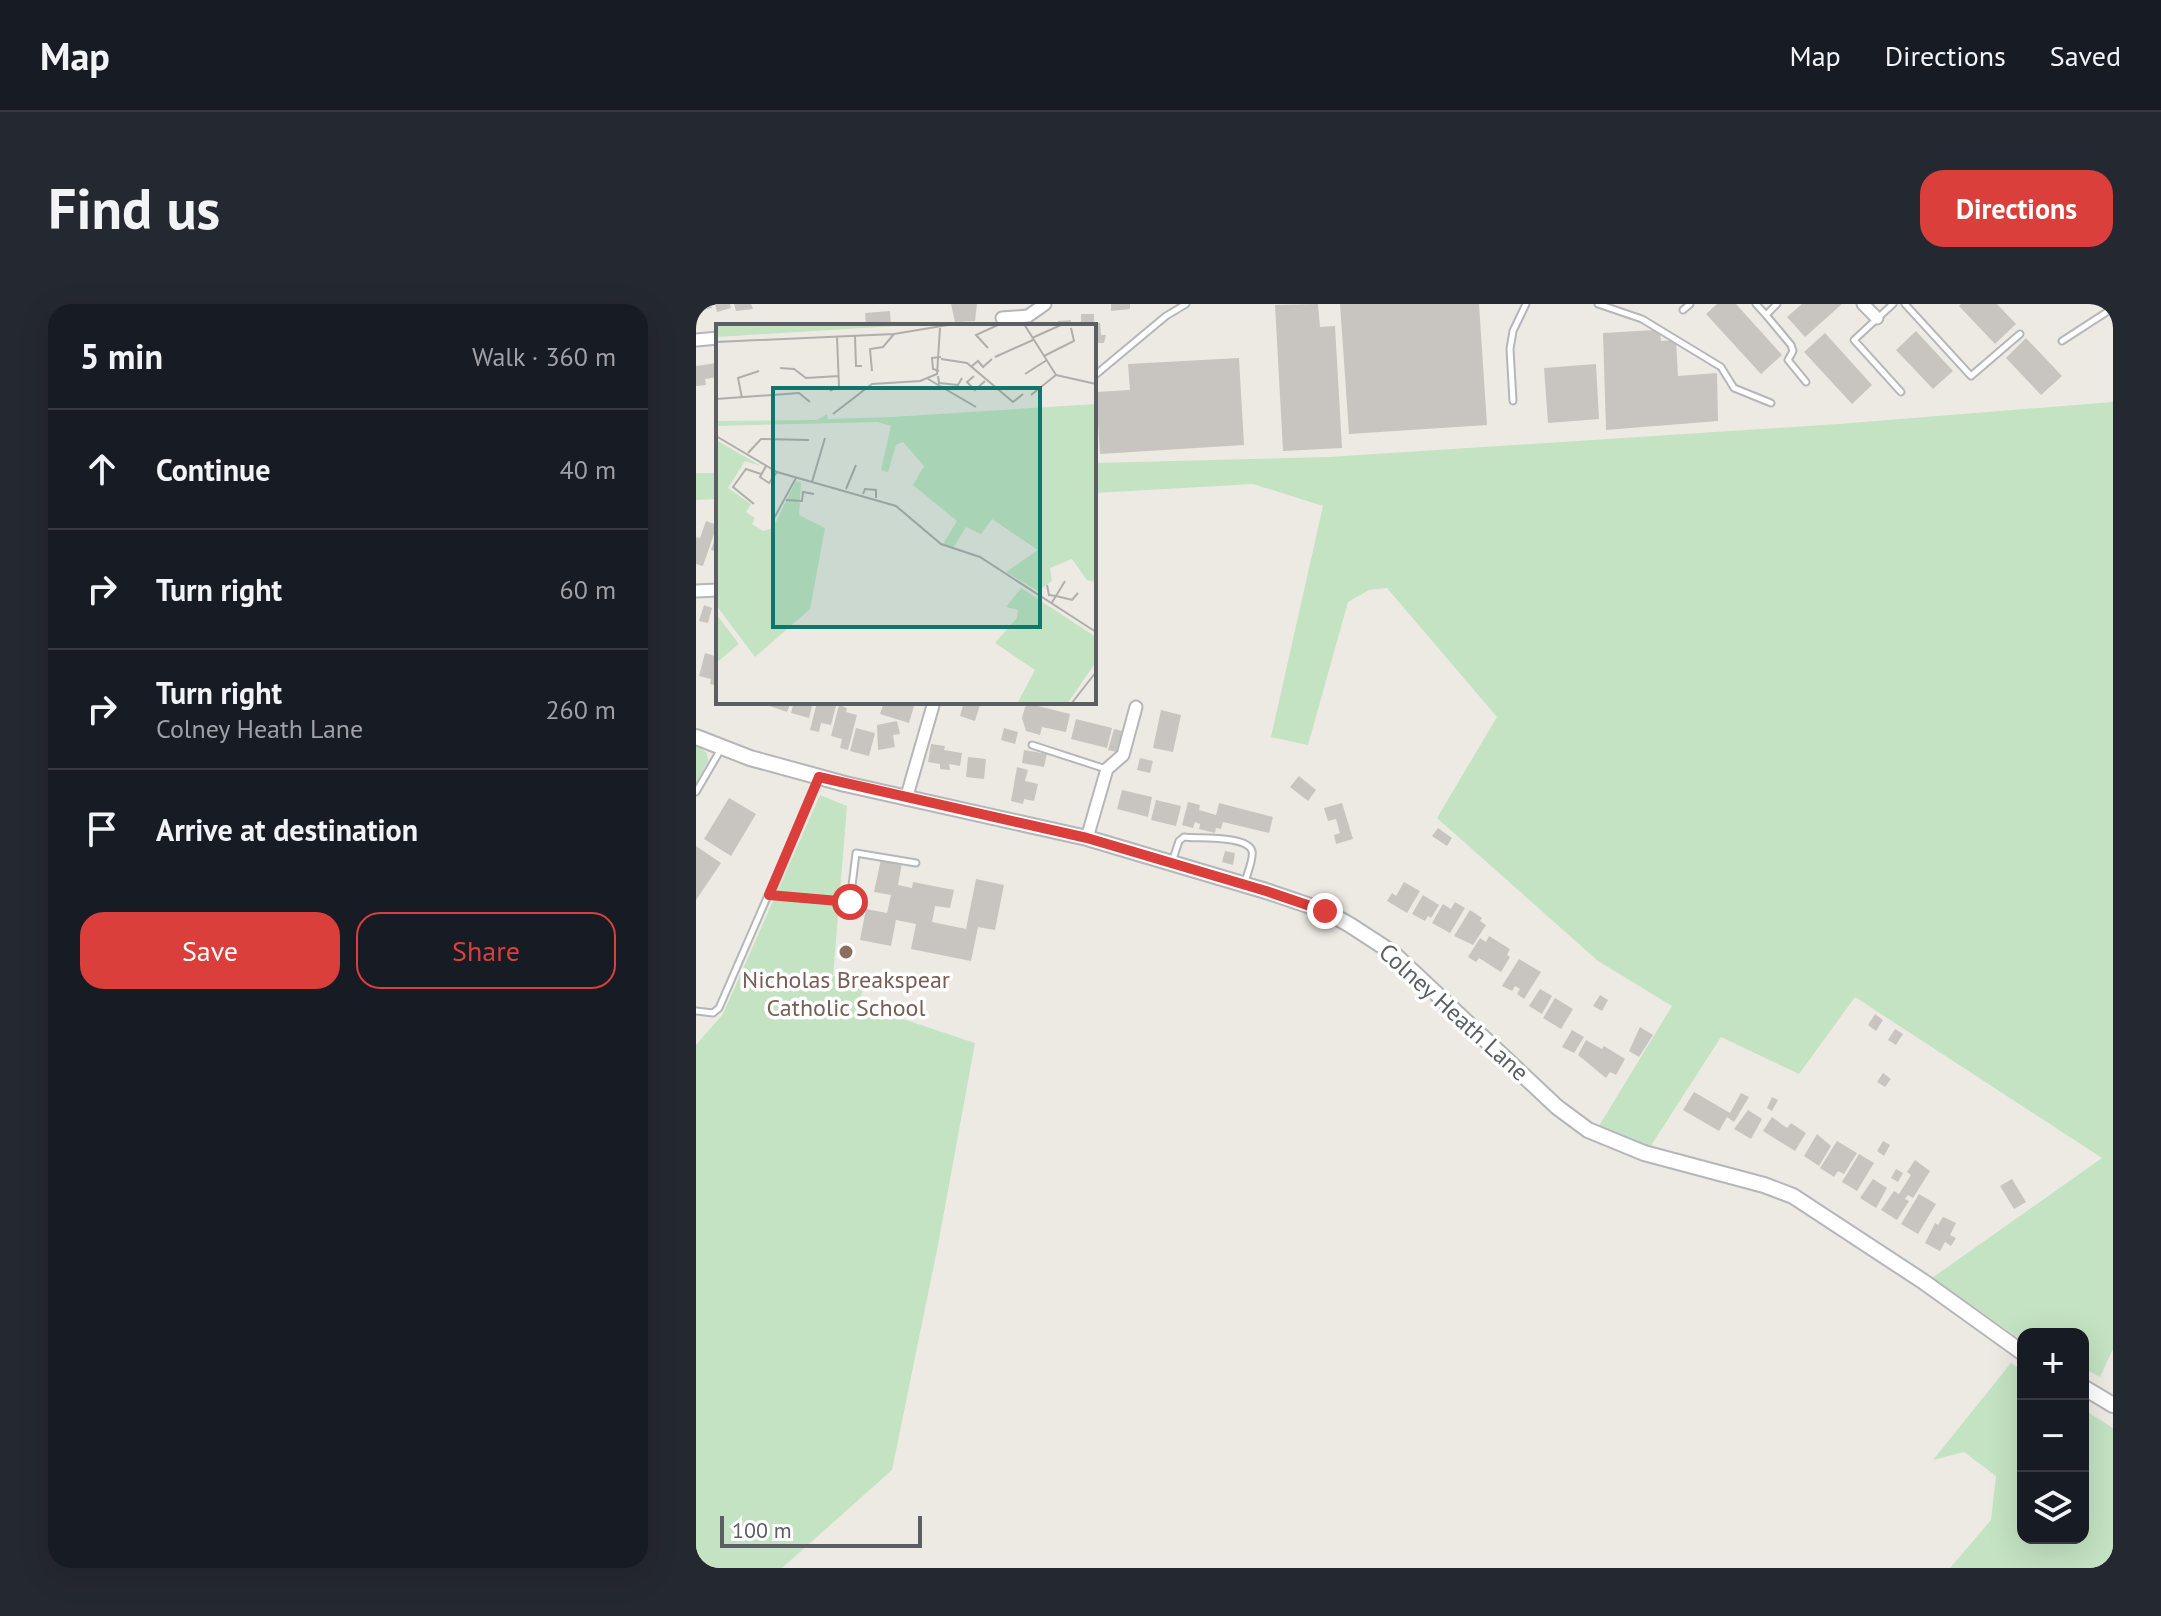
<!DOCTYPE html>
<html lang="en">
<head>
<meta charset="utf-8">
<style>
	body { margin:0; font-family:"PT Sans",sans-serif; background:#242831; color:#f1f3f6 }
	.controls { position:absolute; right:24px; bottom:24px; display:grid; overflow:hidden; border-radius:16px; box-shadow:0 8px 32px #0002 }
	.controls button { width:72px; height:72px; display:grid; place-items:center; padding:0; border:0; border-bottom:2px solid #363941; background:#171b24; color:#f1f3f6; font:40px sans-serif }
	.scale { position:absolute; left:24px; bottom:20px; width:202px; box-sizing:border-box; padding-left:8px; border:4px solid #5b5f63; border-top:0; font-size:22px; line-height:28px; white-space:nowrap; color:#5b5f63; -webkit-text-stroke:6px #fff; paint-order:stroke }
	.stop { position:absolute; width:24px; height:24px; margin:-18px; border:6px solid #db3f3b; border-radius:50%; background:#fff }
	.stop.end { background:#db3f3b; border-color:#fff; box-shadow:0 2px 8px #0008 }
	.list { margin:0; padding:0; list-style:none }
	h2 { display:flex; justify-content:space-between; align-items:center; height:104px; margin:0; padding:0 32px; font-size:34px }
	h2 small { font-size:26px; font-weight:400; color:#9ea1a6 }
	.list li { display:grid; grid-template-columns:52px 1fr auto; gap:24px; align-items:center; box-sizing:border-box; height:120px; padding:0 32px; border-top:2px solid #363941 }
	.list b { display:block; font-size:30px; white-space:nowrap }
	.list p { margin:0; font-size:26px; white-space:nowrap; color:#9ea1a6 }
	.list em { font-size:26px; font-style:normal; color:#9ea1a6 }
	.actions { display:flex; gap:16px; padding:24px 32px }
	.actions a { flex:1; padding:18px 0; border:2px solid #db3f3b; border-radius:24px; text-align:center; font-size:28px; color:#db3f3b }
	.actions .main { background:#db3f3b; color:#fff }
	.icon { flex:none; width:44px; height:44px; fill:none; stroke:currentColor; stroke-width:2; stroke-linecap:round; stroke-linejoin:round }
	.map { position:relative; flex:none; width:1417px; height:1264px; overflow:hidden; border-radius:24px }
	header { display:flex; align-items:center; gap:48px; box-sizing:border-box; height:112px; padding:0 40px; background:#171b24; border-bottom:2px solid #363941 }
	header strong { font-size:38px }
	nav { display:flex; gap:44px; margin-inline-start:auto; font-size:28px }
	.intro { display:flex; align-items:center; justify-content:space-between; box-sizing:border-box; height:192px; padding:0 48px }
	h1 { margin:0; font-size:56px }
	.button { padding:20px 36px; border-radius:24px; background:#db3f3b; color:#fff; font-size:28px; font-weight:700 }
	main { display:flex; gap:48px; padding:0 48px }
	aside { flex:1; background:#171b24; border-radius:24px; box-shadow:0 8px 32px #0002 }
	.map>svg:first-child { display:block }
	.green { fill:#c3e3c2 }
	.building { fill:#c8c5c0 }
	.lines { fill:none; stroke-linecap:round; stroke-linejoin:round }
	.service-casing { stroke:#b4b6b9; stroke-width:9 }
	.minor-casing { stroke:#b4b6b9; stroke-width:15 }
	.tertiary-casing { stroke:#b4b6b9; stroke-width:18 }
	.service { stroke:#fff; stroke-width:5 }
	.minor { stroke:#fff; stroke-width:11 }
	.tertiary { stroke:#fff; stroke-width:14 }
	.route { stroke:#db3f3b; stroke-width:10 }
	.education-dot { fill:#8d6e63; stroke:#fff; stroke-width:3 }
	.labels { text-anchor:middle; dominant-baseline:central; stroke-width:7; stroke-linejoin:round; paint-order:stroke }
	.education-label { font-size:24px; fill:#785e54; stroke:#fff }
	.street-label { font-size:24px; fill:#5b5f63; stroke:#fff }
	.inset-road { fill:none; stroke:#afaeac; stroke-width:2 }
	.view { fill:#0f766e; fill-opacity:0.15; stroke:#0f766e; stroke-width:4 }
	.inset-edge { fill:none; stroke:#5b5f63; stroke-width:4 }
</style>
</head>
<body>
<header>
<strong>Map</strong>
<nav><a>Map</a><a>Directions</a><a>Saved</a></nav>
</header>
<div class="intro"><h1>Find us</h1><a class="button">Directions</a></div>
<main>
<aside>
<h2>5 min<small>Walk · 360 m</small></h2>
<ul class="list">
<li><svg class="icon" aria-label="ahead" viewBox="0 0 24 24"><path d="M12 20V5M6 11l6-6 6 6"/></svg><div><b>Continue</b></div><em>40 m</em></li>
<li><svg class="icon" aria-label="right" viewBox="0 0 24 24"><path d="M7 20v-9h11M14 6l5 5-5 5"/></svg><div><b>Turn right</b></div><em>60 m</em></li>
<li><svg class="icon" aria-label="right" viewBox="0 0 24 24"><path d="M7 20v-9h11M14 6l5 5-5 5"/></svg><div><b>Turn right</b><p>Colney Heath Lane</p></div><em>260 m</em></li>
<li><svg class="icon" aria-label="arrive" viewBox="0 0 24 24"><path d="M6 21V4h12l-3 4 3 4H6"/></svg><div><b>Arrive at destination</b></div></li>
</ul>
<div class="actions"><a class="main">Save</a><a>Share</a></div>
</aside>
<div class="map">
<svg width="1417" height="1264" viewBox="0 0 1417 1264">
	<rect width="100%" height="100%" fill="#edeae3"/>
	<!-- green -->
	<path class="green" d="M1417,98V1045L1404,1073L1387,1064V1030H1327V1037L1236,974L1406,854L1159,693L1103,770L1025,733L954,843L903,822L976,702L902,657L741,514L801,413L691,284L673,286L652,298L612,441L575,433L627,202L557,180L398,189V159L633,153L1143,120Z
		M0,169H22V195L0,196Z
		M0,441L11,449L12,457L0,480Z
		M124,491L151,502L137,672L169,679L162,700L279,739L242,941L196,1166L86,1264H0V741L27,710Z
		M1315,1059L1327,1067V1234H1387V1105L1417,1124V1264H1254L1295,1216L1300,1172L1268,1148L1237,1156Z"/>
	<!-- building -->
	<path class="building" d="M0,0H14L16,4L0,8Z
		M19,0H34L35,4L21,8Z
		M38,0H55L57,5L40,7Z
		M255,0H281L279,17L259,18Z
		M415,0H434V5L415,7Z
		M622,0L624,23L639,22L646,144L587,147L579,1Z
		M644,0H783L791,121L653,130Z
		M1021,0H1040L1086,51L1065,70L1010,10Z
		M1106,0H1146L1109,33L1091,13Z
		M1265,0H1301L1320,20L1299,40L1263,2Z
		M194,7L195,22H170L169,9Z
		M385,10H398V19H404L405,31H410L408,39H401L399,36L398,22H385Z
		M375,16V22H362V17Z
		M959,26L964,28L965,37L980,36L982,72L1021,69L1022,117L910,126L907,29Z
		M1220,27L1257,67L1237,85L1200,46Z
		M1129,29L1176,81L1156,100L1108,48Z
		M1330,34L1366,72L1345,91L1310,54Z
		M543,54L548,141L404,150L400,88L434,86L432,60Z
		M21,59L22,73L9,75L10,81L0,82V62Z
		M900,60L903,115L852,119L848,64Z
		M10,217L21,221L7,262L0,260V233L4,234Z
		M22,225V248L15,246Z
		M8,301L16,304L12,319L3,317Z
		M9,349L22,353V382L14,380L15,375L3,372Z
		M62,398H95L91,408Z
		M98,398H117L113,414L95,409Z
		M121,398H141L135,421L125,419L123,428L114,426Z
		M188,398H205L218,402L213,419L184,410Z
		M268,398L284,401L279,417L264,412Z
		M334,400L374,410L370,428L346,423L344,431L330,427L326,414L329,403Z
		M143,401L151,404L150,408L161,411L152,446L144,444L146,435L135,432Z
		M465,406L485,411L477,448L457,444Z
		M380,415L416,424L411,444L375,435Z
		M201,417L204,430L197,431L199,443L182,446L181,421Z
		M160,424L179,429L173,452L154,447Z
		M308,424L322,428L319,440L305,436Z
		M418,425L431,428L425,449L412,446Z
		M235,440L249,442L248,446L266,449L264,462L253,460L254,466L244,465V460L232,458Z
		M328,446L351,450L348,463L326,459Z
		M272,453L290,455L288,475L270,473Z
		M444,454L457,457L454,469L441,466Z
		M321,463L332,466L329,477L342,480L338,497L328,495L327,500L315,497Z
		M603,472L620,486L612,497L594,483Z
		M426,486L456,493L452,513L421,505Z
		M33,494L60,510L35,552L8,535Z
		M460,496L485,502L480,522L455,516Z
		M492,498L504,501L503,506L520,511L523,499L577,513L573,529L527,518L525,525L520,524L519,529L503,525L504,520L499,518L497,524L486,521Z
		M646,499L657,535L640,540L638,531L644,529L640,515L632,517L628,504Z
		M742,524L756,534L751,542L736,532Z
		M0,542L25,559L0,596Z
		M529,547L539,549L537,561L526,558Z
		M185,555L206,559L202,581L216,584L217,578L258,586L254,604L239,602L236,618L270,625L280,575L308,581L299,626L282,623L275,657L215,645L220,620L200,616L195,642L164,636L170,605L191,609L195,591L178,588Z
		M708,578L724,587L711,609L691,597L696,589L700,592Z
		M727,591L743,601L735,614L732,612L729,617L716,610Z
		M759,598L769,604L754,629L736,619L747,600L755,605Z
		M774,606L786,614L784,617L790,621L777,641L758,632Z
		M793,632L814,645L811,651L814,653L805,668L783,654L780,658L772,653L784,634L790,638Z
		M823,655L845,668L828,695L821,690L824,685L819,682L816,687L806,682Z
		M844,685L856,692L846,710L833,702Z
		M904,691L912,696L906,707L897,702Z
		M859,694L877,705L865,725L847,714Z
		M1179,710L1187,716L1180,727L1172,721Z
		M944,723L957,731L943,753L933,747Z
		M1199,725L1207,730L1200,741L1192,736Z
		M876,726L888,733L878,749L866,743Z
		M890,736L906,745L908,742L929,755L920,771L914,768L910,774L882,751Z
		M1187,769L1195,775L1189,783L1181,778Z
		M998,788L1034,809L1045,789L1053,793L1038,818L1031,813L1023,827L987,806Z
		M1076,793L1082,796L1076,807L1071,804Z
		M1052,806L1066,815L1055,835L1038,825Z
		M1076,813L1091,824L1095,819L1110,829L1099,847L1067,827Z
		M1121,830L1135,842L1123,862L1108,852Z
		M1141,837L1161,849L1148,870L1142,867L1138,873L1124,864Z
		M1187,837L1194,841L1188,852L1181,847Z
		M1163,850L1178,859L1161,887L1146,878Z
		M1219,856L1234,867L1217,894L1212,891L1209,895L1213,897L1201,916L1185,906L1198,887L1203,890L1215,871L1211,868Z
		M1200,865L1207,869L1202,878L1195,874Z
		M1177,875L1191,884L1180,904L1164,894Z
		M1316,875L1330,898L1318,905L1304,882Z
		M1223,890L1240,900L1222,930L1205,920Z
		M1247,913L1260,919L1254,931L1260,934L1255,942L1249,938L1244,947L1229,939L1239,919L1242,921Z"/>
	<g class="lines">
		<!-- service casing -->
		<g class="service-casing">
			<path id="service" d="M902,0L946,15L1025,63L1038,84L1075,99
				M1060,0L1070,11L1081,0
				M1197,0L1158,36L1205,88
				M1209,0L1275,72L1324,30
				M987,6L994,0
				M1070,11L1095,41L1097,47L1092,56L1110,78
				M1366,37L1417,4
				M398,72L470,12L490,0
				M817,97L814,45L817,27L830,0
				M336,441L410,465
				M0,488L25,445
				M476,558L483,537L488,533C501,535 551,531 556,547C558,554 551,570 549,578
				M73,591L154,598L160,549L220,559
				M0,707L17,709L23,704L123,474"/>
		</g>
		<!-- minor casing -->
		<g class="minor-casing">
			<path id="minor" d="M1167,0L1181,14
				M306,14L332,12L349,0
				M0,36L22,34
				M0,287L22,286
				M210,495L238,398
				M391,534L411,465L427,451L440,403"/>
		</g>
		<!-- tertiary casing -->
		<g class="tertiary-casing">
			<path id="tertiary" d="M0,433L54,454L149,480L391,534L570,587L629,607L654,621L697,649L861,803L892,826L948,849L1068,881L1097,892L1228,978L1327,1049
				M1387,1083L1417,1101"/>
		</g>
		<!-- service -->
		<use href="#service" class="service"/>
		<!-- minor -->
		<use href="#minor" class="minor"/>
		<!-- tertiary -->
		<use href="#tertiary" class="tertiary"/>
	</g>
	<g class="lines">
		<!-- route -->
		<path class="route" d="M154,598L73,591L123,473L391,534L570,587L629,607"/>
	</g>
	<!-- markers -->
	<circle class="education-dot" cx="150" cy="648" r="8"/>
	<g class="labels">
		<!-- education labels -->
		<g class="education-label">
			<text x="150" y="675">Nicholas Breakspear<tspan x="150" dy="28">Catholic School</tspan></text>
		</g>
		<!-- street labels -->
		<g class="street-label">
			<text transform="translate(758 708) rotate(42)">Colney Heath Lane</text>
		</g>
	</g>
	<!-- overview -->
	<g transform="translate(20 20)">
		<rect width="380" height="380" fill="#edeae3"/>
		<path d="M0,0H211L0,13ZM380,80V258L371,256L356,235L334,244L336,257L322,267L290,248L322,226L276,195L265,210L250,203L237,224L227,220L241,197L197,161L208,142L187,118L180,121L172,148L165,146L175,102L162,98L0,102V97L101,96L111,90L112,95L176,93ZM0,116L45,142L29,137L12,164L35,180L30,188L39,194L36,200L47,207L57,204L80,157L85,159L83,191L109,204L94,285L39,333L0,281ZM305,264L380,313V338L351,380L302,378L319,346L279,319L301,294L302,286L290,283ZM0,290L23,320L0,339Z" fill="#c3e3c2"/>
		<path class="inset-road" d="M308,0L340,51M139,12L140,42H146M316,14L345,1M0,18L178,10L238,0M272,24L260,11L284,0M328,32L358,17L355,4M279,33L317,16M225,35L251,39L297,78L307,70M256,42L262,37L267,43L276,35M64,44L78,45L90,54L123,52M156,47L154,25L167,23L178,10M223,47L217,45L216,34L225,33M309,50L331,36M340,51L380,60M222,52L223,59L242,61L246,54M258,52L251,58L259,66L269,57M212,55L260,83M114,67L123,62L121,13M315,71L340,51M26,74L22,54L43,47M0,75L83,69L94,78M117,90L156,60L204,57L221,50L224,4M0,112L61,148L180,182L225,220L264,233L380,308M32,129L45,115L93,116M50,142L44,153L53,159L61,148M96,158L109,114M130,165L140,141M147,170L149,165L160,166V174M70,176L86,177L87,168L98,170M38,180L17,163L30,145L45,150M56,198L80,154M331,261L333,271L340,272L349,257M335,280L340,272L356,276L362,269M355,380L380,348"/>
		<path class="view" d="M57,64H324V303H57Z"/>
		<rect width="380" height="380" class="inset-edge"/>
	</g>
</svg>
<div class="controls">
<button>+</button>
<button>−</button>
<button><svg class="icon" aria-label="layers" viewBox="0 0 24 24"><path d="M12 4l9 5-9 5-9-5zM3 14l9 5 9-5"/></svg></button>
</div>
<div class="scale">100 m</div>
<div class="stop" style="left:154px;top:598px"></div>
<div class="stop end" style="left:629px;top:607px"></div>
</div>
</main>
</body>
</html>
